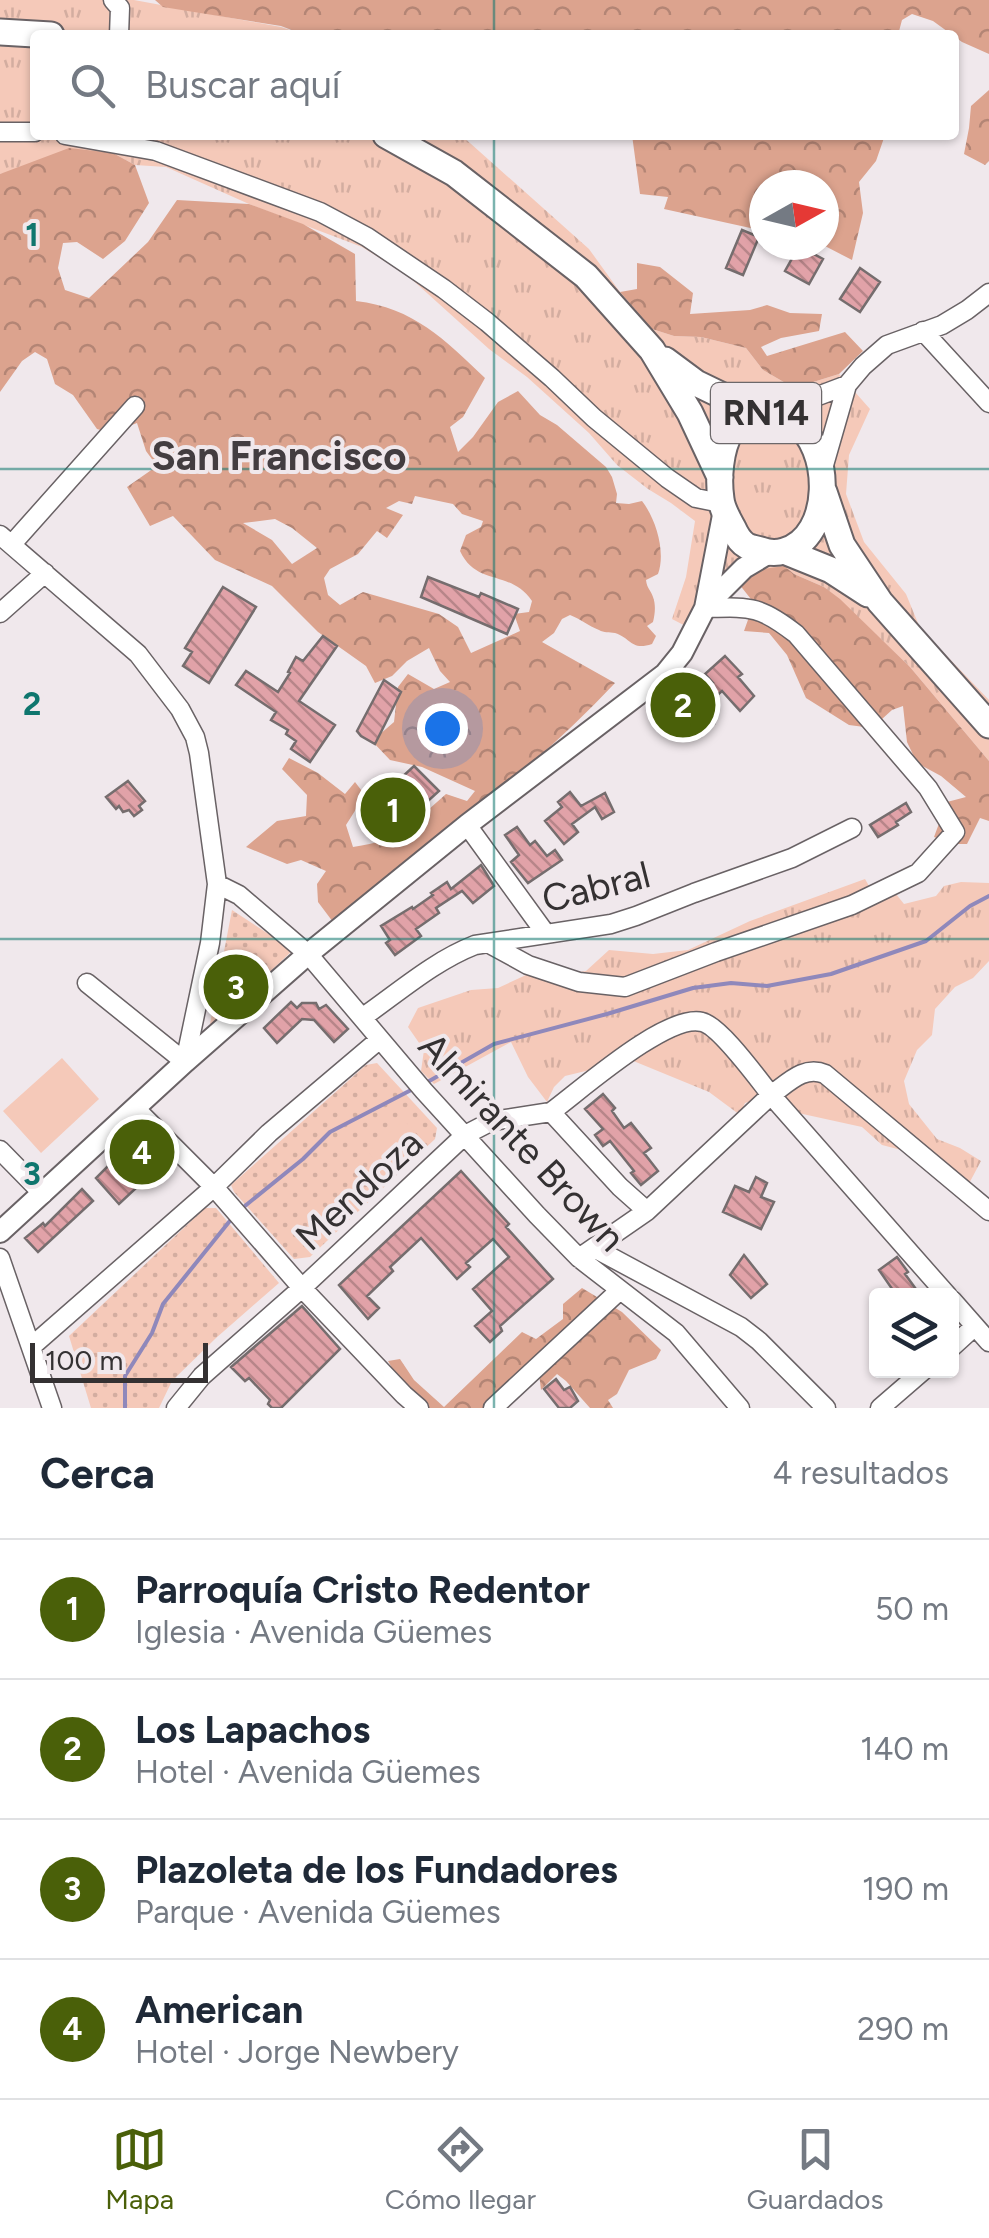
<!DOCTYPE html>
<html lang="es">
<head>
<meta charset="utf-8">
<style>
	body { margin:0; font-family:Figtree,sans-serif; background:#f2f2f3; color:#1f2937 }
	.controls { position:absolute; right:30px; bottom:30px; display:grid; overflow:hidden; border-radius:10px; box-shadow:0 2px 8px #0004 }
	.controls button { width:90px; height:90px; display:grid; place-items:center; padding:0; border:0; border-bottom:2px solid #e0e1e3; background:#fff; color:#1f2937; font:50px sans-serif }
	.compass { position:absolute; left:749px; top:170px; width:90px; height:90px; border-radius:50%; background:#fff; box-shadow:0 2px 8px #0004; rotate:82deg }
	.scale { position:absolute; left:30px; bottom:25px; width:178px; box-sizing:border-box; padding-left:10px; border:5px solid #343132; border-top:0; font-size:28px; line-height:35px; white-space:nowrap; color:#343132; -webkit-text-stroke:8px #f0e8ec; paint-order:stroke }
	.you { position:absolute; left:442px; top:728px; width:35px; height:35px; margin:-25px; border:8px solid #fff; border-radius:50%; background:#1a73e8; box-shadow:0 0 0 15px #1a73e833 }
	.badge { display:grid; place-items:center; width:65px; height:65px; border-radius:50%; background:#4a6009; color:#fff; font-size:32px; font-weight:700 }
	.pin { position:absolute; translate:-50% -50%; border:5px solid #fff; box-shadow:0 2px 10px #0006 }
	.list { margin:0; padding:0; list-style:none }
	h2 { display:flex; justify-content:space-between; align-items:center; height:130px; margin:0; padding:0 40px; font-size:42px }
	h2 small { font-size:32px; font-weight:400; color:#747a83 }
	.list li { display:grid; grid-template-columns:65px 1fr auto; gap:30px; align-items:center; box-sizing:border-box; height:140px; padding:0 40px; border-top:2px solid #e0e1e3 }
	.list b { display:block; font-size:38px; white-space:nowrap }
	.list p { margin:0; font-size:32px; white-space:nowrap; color:#747a83 }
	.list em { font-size:32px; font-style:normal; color:#747a83 }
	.icon { flex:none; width:55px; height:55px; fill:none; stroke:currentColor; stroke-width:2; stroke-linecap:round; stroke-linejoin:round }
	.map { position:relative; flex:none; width:989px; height:1408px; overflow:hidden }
	.search { position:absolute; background:#fff; box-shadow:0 2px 8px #0004; left:30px; right:30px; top:30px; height:110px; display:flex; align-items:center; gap:25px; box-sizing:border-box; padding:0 35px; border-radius:10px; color:#747a83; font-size:38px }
	.sheet { height:690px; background:#fff }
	nav { display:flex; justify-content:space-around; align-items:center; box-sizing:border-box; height:140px; border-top:2px solid #e0e1e3; background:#fff; font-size:28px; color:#747a83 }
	nav a { display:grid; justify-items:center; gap:5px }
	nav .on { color:#4a6009 }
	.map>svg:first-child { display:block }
	.grass { fill:url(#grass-tufts) }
	.forest { fill:url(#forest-crowns); fill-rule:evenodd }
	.park { fill:url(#park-dots) }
	.pitch { fill:#f5c9b9 }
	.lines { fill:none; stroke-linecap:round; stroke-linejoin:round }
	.stream { stroke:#8f88bb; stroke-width:4 }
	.building { fill:url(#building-back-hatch); stroke:#756d6e; stroke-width:2.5 }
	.minor-casing { stroke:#696265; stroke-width:21 }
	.major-casing { stroke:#696265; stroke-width:24 }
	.highway-casing { stroke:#696265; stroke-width:29 }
	.minor { stroke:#fff; stroke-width:18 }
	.major { stroke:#fff; stroke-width:20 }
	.highway { stroke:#fff; stroke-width:25 }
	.grid { fill:none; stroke:#0f766e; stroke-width:2.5; stroke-opacity:0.55 }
	.labels { text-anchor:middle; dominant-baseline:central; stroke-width:8; stroke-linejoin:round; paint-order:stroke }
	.shield { fill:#f0e8ec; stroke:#6c686a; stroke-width:2.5 }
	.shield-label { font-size:35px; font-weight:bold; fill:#343132 }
	.street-label { font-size:38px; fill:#343132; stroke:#f0e8ec }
	.neighbourhood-label { font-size:40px; font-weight:bold; fill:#433d40; stroke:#f0e8ec }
	.grid-label { font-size:32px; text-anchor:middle; font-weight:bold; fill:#0f766e; stroke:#f0e8ec; stroke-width:8; stroke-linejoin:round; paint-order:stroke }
</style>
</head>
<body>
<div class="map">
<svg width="989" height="1408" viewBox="0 0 989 1408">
	<defs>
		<pattern id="grass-tufts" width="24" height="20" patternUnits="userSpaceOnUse" patternTransform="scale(2.5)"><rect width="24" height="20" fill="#f5c9b9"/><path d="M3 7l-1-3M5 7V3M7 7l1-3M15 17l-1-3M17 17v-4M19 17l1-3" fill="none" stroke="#d3ada0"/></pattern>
		<pattern id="forest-crowns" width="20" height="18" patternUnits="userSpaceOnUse" patternTransform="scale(2.5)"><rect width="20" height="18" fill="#dca38e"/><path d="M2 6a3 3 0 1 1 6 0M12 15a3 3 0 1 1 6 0" fill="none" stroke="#b38575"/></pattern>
		<pattern id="park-dots" width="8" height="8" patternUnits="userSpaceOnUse" patternTransform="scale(2.5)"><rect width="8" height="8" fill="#f5c9b9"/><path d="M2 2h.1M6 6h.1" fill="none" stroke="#d3ada0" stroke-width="1.8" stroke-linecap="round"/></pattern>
		<pattern id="building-back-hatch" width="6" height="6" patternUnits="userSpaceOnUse" patternTransform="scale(2.5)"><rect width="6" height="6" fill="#e1a2a8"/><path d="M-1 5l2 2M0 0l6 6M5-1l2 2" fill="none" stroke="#b78589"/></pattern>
	</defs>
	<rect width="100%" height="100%" fill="#f0e8ec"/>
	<!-- grass -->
	<path class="grass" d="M0,0H134L281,27L305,35H35V135H461L589,249L620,292L652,329L674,336L701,337L746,348L763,370L794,388L839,374L870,409L849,455L846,494L864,542L906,594L920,628L989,700V761L910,667L861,620L824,587L794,574L784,567L739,584L701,634L672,619L686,577L695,521L671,503L648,489L617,465L589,433L527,377L489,349L407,275L362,247L249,204L166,167L135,165L113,153L0,174Z
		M865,879L873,893L896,894L904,904L936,896L944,886L961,882L989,883V961L973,978L955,987L935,1009L932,1035L917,1050L904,1081L909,1104L937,1139L960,1148L981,1161L965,1191L909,1152L882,1145L862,1127L789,1111L771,1095L745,1103L740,1115L709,1092L631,1060L565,1076L554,1087L547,1102L528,1077L511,1042L434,1084L421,1071L424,1050L408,1027L418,1008L471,990L498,988L526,975H559L586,971L609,950L653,954L688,950L750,921Z"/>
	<!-- forest -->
	<path class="forest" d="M155,0H989V54L962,42L933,21L912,14L902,20L898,35H305L281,26L163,7Z
		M989,90V161L985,165L964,154L969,128L971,106Z
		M632,135H885L876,161L859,182L863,213L852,260L823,245L824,185H764V231L664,209L668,197L640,194Z
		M69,148L113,153L135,165L149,203L125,241L103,259L77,242L63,243L58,268L65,290L89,298L148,242L177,200L249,204L303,224L355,254L356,301C414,308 444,339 485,378L463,417L450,427L458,452L473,437L498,402L518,391L540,415L557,425L606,467L612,477L617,494L616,503L629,504L642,501C656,519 666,552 658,574L646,580C647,589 651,590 653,597C656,605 655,614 653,622L647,626L656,636L652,644C631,651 631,638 615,633C609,632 604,633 599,630C588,626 581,619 570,615L562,619L554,633L542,642L615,683C531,773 429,846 333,922L318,902L317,884L326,871L301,860L287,864L246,847L277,821L306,816L307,795L282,769L289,758L318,773L345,794L355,782L365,795L346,825L353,847C402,840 410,825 446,794L467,801L475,791L422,767L390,760L372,741L394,722L398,687L408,674L434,689L450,682L440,671L429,648L407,661L392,676L375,683L366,666L318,632L272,586L215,560L173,516L150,526L127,487L157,466L146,451L137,423L111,433L97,429L73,395L55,384L47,359L35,352L22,361L0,392V174ZM415,496L453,504L462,514L483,521L481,527L466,535L460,551C477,587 510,569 532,601L529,612L514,614L520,631L471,653L458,627L439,614L363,592L340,605L328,595L324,578L330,569L358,554L377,531L387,538L403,515L386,508L399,501L412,504ZM275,519L292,528L317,548L292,564L272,540L243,523Z
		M637,263L660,267L693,293L690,314L750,310L767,305L790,313L822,314L819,331L781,338L761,347L767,356L845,332L863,351L839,374L794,388L763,370L746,348L701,337L674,336L652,329L620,292L637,289Z
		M784,566L794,574L824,587L840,599L910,667L989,761V821L980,818L967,844H954L934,837L947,802L966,797L941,776L917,763L907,742L903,706L892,710L872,728L849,725L806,698L787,655L769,633L744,631L754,603L739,584L763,569Z
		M582,1288L622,1312L661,1350L656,1359L629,1370L617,1394L608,1400L613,1408H590L566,1381L557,1374L541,1390L537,1357L485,1408H403L405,1406L393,1370L388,1361L400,1359L414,1380L444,1407L522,1332L536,1339L563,1319V1304Z"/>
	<!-- park -->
	<path class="park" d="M232,910L293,950L216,1023L210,1024Z
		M377,1063L437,1128L435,1139L310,1257L294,1259L234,1192L231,1185L366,1065Z
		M205,1208H216L279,1283L216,1338L172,1381L159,1408H91L69,1336Z"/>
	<!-- pitch -->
	<path class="pitch" d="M62,1058L99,1099L41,1153L3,1111Z
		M404,1120L422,1140L386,1173L368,1152Z"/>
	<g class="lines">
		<!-- stream -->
		<path class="stream" d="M424,1084L494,1044L607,1014L693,988L731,983L767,986L831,974L926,941L970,906L989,896
			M240,1210L303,1159L330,1132L415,1088
			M125,1408V1376L152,1333L163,1304L233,1217"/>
	</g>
	<!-- building -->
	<path class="building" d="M742,230L759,237L743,275L726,268Z
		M799,246L823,259L809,284L785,271Z
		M860,268L880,282L860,312L840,299Z
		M428,577L479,597L481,593L518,609L507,634L421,597Z
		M223,587L256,607L209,683L183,666L192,652L185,648Z
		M323,636L337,646L299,701L335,725L310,762L291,749L296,741L286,734L288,730L271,720L276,712L236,685L246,671L278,692L290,673L288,672L296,657L303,661Z
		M725,656L742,674L738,677L754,696L740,711L722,691L701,709L714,724L701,736L688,721L672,735L657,717L685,692L693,701L713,683L705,674Z
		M384,680L401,692L375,744L361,736L357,731Z
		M414,766L439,791L397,829L373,804Z
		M128,781L145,801L139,806L142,810L134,816L129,810L123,812L119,806L116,809L106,797Z
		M570,792L581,806L605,793L614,812L602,819L595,807L572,824L578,832L564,844L545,821L562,807L558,802Z
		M906,803L911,812L896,822L898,825L878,837L870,825Z
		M517,827L530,845L535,841L547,856L555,850L562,860L528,883L511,862L519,855L505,835Z
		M481,865L494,886L473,903L462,891L436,908L439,913L416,929L421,936L395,955L386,943L390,940L381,926L412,907L413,909L433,895L431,893L447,882L451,889Z
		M291,1002L297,1008L302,1003H316L319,1009L326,1005L348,1029L334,1042L314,1020L302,1019L277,1043L264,1028Z
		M603,1094L615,1108L612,1111L624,1128L631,1123L651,1148L644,1153L658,1171L641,1185L631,1173L634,1171L610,1141L603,1146L595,1135L603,1129L585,1109Z
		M141,1135L166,1160L119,1204L96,1178L114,1160L119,1165L137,1149L132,1143Z
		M461,1171L509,1224L506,1227L553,1279L500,1326L502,1331L490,1342L475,1326L492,1311L473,1289L509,1257L493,1239L466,1263L470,1267L457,1279L421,1238L390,1267L393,1271L367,1296L379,1308L368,1319L339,1285Z
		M756,1177L767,1183L761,1197L774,1202L761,1229L723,1212L735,1186L749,1192Z
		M82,1189L93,1201L38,1252L25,1238L43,1223L45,1226Z
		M744,1255L767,1284L751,1298L730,1275Z
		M897,1257L908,1272L905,1274L921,1296H897L879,1270Z
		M302,1306L340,1349L281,1408H272L268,1404L270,1400L249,1378L245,1381L231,1367Z
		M556,1379L564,1390L570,1387L578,1401L570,1408H559L544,1389Z"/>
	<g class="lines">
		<!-- minor casing -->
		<g class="minor-casing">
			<path id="minor" d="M113,0L120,8L119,35
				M0,132H35
				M65,135L156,151L320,212L367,237L444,289L487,322L552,378L594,418L667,478L696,498L721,503
				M923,331L989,403
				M773,413L847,385
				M822,472L847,385L863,366L887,345L942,325L967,310L989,293
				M0,535L138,654L180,709L195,737L199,753L217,884L210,943L185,1062L87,983
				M12,544L135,406
				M0,613L45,573
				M467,825L546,934
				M217,884L239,895L308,954L424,1091L537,1215L579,1258L676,1333L740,1408
				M488,943L528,965L579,982L625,987L716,952L852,905L918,873L955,832L928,788L796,634C759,605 750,607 705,608
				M363,1017C399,992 434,961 475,945L611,924L636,916L694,893L792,858L852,828
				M135,1108L214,1187L302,1288L404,1395L419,1408
				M551,1112C581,1090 667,1013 702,1022C720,1026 758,1079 771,1095C788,1083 804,1065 825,1074L989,1211
				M0,1150L43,1194
				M594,1248L741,1327L759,1341L826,1408
				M0,1258L52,1408
				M579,1258L647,1211L771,1095L948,1296
				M952,1300L989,1342
				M31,1347L214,1187L269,1133L380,1039
				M952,1347L975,1326
				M176,1408L202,1376L302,1288L465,1135L492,1121L551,1112L620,1187L647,1211
				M493,1408L620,1290
				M880,1408L924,1370"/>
		</g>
		<!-- major casing -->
		<g class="major-casing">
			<path id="major" d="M706,606L744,568L769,553
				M0,1232L185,1062L308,954L467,825L665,674L682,653L705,608L724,510"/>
		</g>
		<!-- highway casing -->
		<g class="highway-casing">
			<path id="highway" d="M0,32L51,35
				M386,135L454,173L586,276L652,350L690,413L720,477
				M665,360L696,383L756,412
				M756,412C767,414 783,414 793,421C833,446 834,537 784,551C777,553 769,553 761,550C756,549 751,548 747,546C740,542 736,535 733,528C728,519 722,509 721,499C718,479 720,449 731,431C736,422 747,417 756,412Z
				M824,492L842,545L880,602L989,725
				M784,551L831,570L868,594"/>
		</g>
		<!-- minor -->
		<use href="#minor" class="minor"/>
		<!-- major -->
		<use href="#major" class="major"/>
		<!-- highway -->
		<use href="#highway" class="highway"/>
	</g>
	<!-- grid -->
	<path class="grid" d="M494,0V35M494,135V1408M0,469H989M0,939H989"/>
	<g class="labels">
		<!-- shield labels -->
		<rect class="shield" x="711" y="383" width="110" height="60" rx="8"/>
		<g class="shield-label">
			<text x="766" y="413">RN14</text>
		</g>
		<!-- street labels -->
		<g class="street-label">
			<text transform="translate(596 887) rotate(-14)">Cabral</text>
			<text transform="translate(522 1142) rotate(47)">Almirante Brown</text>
			<text transform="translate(359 1190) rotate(-43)">Mendoza</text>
		</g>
		<!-- neighbourhood labels -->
		<g class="neighbourhood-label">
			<text x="279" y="456">San Francisco</text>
		</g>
	</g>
	<g class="grid-label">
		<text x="32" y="246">1</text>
		<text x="32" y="715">2</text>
		<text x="32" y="1185">3</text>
	</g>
</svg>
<div class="controls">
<button><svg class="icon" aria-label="layers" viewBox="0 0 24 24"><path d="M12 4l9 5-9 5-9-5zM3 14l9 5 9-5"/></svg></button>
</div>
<svg class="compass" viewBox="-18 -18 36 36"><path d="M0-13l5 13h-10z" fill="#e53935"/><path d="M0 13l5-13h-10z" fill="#747a83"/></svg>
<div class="scale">100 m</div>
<div class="you"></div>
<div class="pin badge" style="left:393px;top:810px">1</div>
<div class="pin badge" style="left:683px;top:705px">2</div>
<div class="pin badge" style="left:236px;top:987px">3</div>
<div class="pin badge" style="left:142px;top:1152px">4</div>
<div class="search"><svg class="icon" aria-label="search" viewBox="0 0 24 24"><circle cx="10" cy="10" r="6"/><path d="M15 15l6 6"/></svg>Buscar aquí</div>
</div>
<section class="sheet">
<h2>Cerca<small>4 resultados</small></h2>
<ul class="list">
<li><span class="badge">1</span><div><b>Parroquía Cristo Redentor</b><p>Iglesia · Avenida Güemes</p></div><em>50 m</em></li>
<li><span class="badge">2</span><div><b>Los Lapachos</b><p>Hotel · Avenida Güemes</p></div><em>140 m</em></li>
<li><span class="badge">3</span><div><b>Plazoleta de los Fundadores</b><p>Parque · Avenida Güemes</p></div><em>190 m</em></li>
<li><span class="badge">4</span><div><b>American</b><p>Hotel · Jorge Newbery</p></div><em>290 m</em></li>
</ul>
</section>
<nav>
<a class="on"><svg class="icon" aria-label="map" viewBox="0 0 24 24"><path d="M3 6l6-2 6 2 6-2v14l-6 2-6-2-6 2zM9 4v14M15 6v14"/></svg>Mapa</a>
<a><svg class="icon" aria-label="directions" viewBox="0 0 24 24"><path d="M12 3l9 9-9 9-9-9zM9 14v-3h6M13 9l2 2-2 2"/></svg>Cómo llegar</a>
<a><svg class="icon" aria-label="saved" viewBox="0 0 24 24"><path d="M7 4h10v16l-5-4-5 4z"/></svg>Guardados</a>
</nav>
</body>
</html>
